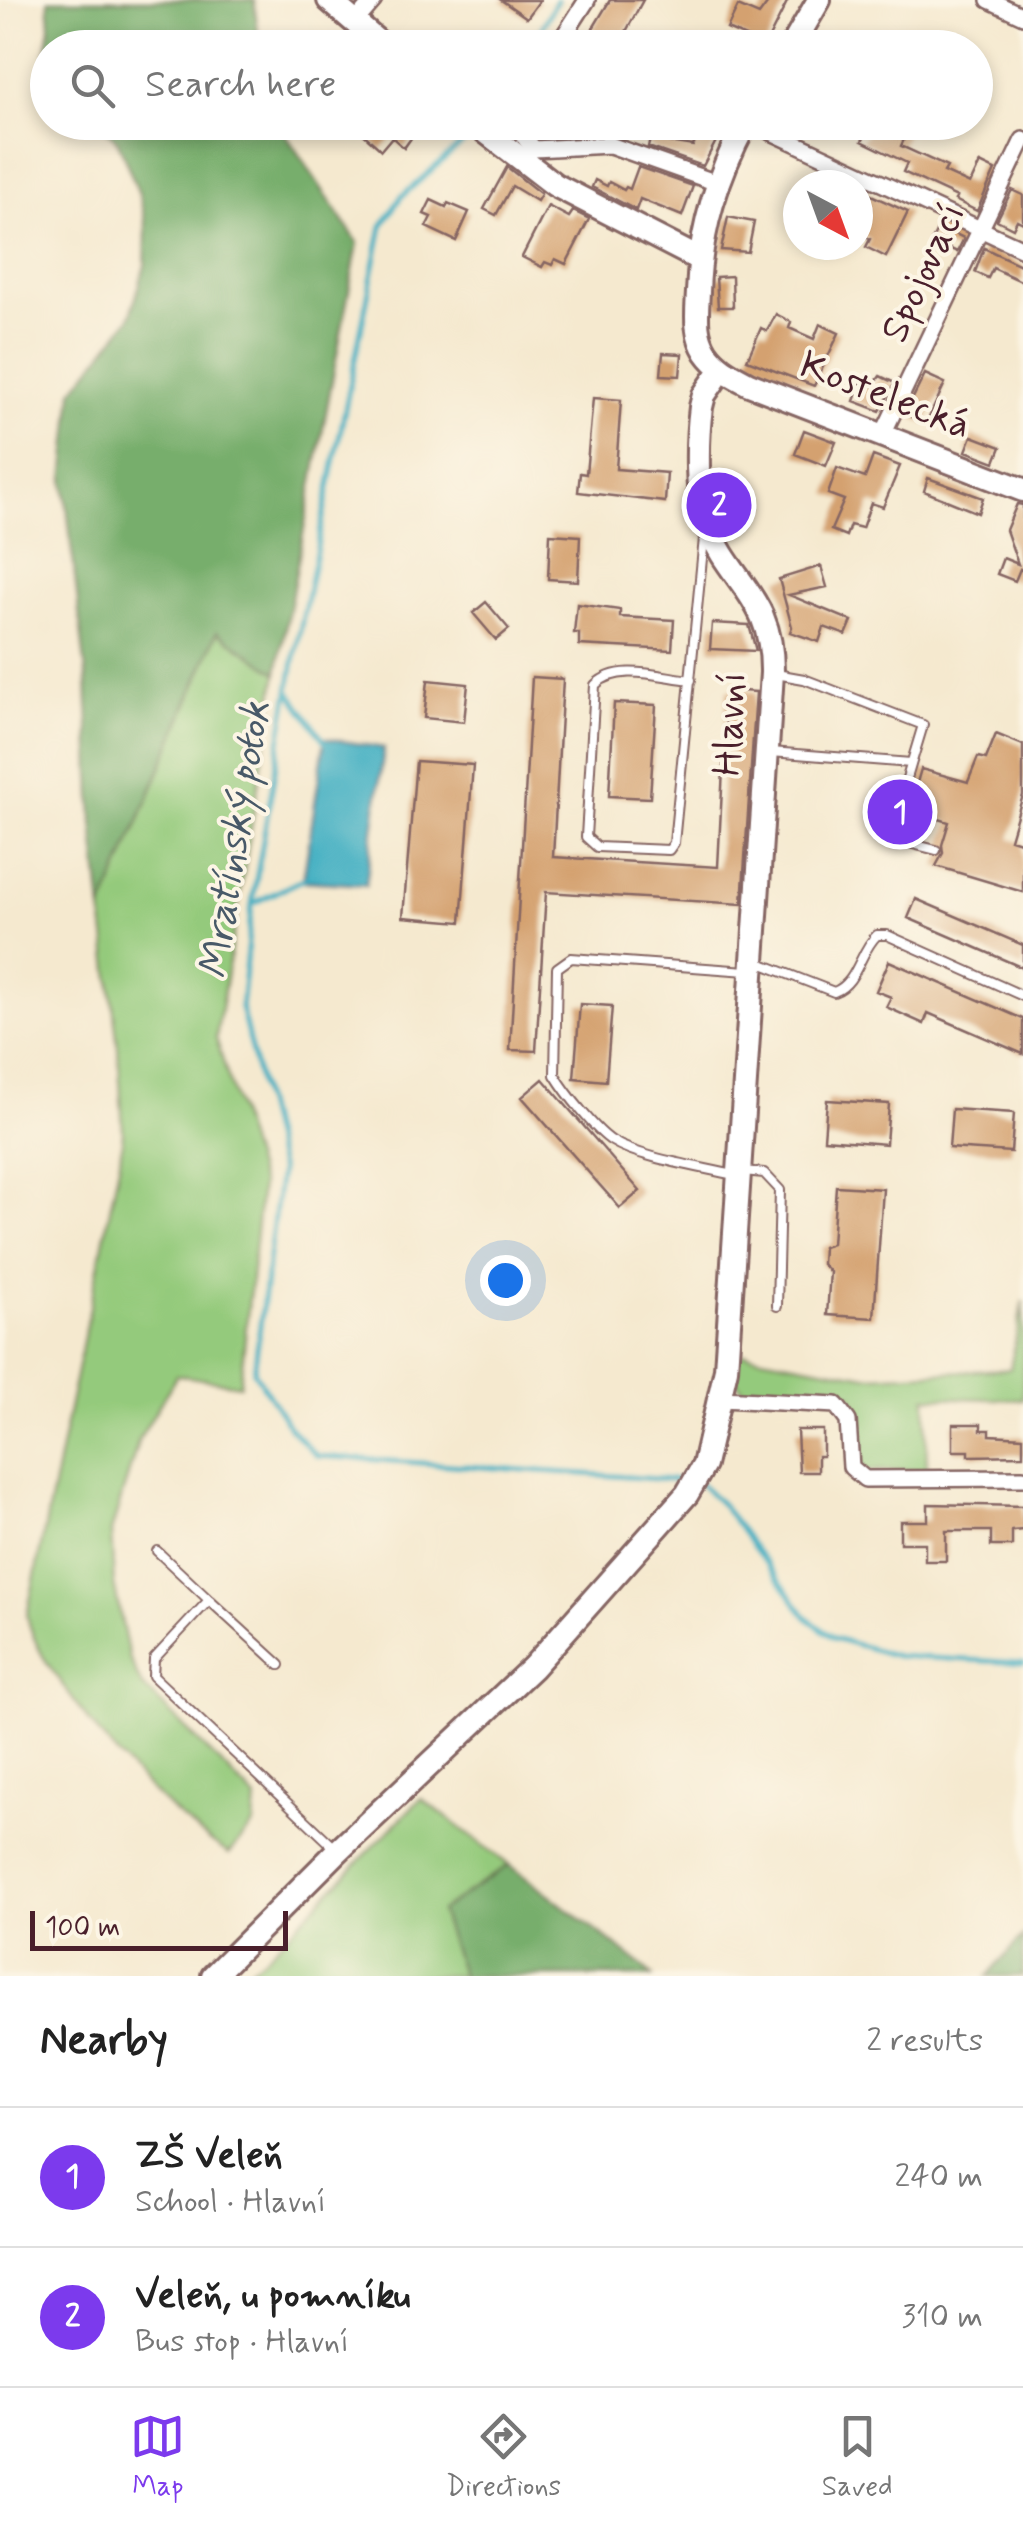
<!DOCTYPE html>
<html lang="en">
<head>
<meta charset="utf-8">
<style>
	body { margin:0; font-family:Mynerve,sans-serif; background:#f2f2f2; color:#222 }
	.compass { position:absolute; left:783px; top:170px; width:90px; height:90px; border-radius:50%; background:#fff; box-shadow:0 5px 15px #0003; rotate:139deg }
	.scale { position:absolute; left:30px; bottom:25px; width:258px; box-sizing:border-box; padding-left:10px; border:5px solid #4a1f2b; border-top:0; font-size:28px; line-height:35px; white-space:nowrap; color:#4a1f2b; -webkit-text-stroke:8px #fcf5e5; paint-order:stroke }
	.you { position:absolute; left:505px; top:1280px; width:35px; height:35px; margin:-25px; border:8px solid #fff; border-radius:50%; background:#1a73e8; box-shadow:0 0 0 15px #1a73e833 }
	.badge { display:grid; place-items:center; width:65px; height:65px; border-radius:50%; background:#7c3aed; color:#fff; font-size:32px; font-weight:700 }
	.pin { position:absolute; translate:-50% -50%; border:5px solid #fff; box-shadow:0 2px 10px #0006 }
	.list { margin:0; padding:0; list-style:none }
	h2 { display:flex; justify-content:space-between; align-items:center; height:130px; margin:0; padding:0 40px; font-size:42px }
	h2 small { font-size:32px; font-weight:400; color:#767676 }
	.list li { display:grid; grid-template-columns:65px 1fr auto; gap:30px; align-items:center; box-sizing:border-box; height:140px; padding:0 40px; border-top:2px solid #e0e0e0 }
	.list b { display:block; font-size:38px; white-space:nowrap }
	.list p { margin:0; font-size:32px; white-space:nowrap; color:#767676 }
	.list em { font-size:32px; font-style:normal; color:#767676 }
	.icon { flex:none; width:55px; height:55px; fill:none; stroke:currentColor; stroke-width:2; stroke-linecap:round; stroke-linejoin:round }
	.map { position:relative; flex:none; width:1023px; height:1976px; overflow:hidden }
	.search { position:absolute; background:#fff; box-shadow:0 5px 15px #0003; left:30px; right:30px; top:30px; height:110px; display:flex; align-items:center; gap:25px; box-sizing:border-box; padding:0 35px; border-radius:55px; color:#767676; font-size:38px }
	.sheet { height:410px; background:#fff }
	nav { display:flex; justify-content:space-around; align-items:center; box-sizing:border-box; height:140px; border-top:2px solid #e0e0e0; background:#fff; font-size:28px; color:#767676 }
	nav a { display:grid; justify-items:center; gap:5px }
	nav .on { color:#7c3aed }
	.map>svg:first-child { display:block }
	.green { fill:#94ca7c; stroke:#6f7454; stroke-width:2.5 }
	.forest { fill:#77ae6c; stroke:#60664c; stroke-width:2.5 }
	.water { fill:#45b0c3; stroke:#486877; stroke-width:2.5 }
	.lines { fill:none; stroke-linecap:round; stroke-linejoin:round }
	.stream { stroke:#45b0c3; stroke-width:5 }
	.building { fill:#d4a170 }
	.lane-casing { stroke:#866664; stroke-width:12 }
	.street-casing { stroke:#866664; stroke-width:20 }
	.secondary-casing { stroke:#866664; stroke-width:28 }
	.lane { stroke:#fff; stroke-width:8 }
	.street { stroke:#fff; stroke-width:15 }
	.secondary { stroke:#fff; stroke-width:22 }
	.labels { text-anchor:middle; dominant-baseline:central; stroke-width:8; stroke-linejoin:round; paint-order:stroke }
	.street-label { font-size:40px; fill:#4a1f2b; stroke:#fcf5e5 }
	.water-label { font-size:42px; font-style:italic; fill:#485968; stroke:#fcf5e5 }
</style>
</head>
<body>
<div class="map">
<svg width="1023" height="1976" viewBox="0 0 1023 1976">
	<rect width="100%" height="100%" fill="#fcf5e5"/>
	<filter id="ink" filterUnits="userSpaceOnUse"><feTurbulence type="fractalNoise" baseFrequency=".01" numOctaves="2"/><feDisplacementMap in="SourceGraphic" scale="20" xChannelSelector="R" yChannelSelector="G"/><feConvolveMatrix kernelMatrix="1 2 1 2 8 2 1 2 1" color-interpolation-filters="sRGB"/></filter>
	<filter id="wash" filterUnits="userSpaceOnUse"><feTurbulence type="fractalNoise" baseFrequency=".0048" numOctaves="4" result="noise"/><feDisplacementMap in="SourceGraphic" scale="40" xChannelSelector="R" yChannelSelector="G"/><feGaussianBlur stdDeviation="2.25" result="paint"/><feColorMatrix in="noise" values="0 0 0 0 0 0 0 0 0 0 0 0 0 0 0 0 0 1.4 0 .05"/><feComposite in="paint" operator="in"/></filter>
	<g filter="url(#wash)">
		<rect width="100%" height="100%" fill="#f5e9cf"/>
		<!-- green -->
		<path class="green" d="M218,631L277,673L216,1038L261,1185L240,1385L177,1375L139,1439L111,1532L114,1584L129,1657L141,1684L256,1799L254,1824L229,1854C164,1811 111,1753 66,1690C48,1665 33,1645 27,1615L120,1160L123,1132L118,1047L102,910Z
			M1023,1301V1400L926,1397L927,1470L865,1471L857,1461L852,1395L746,1393L731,1375L738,1356L745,1354L867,1376L1010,1369Z
			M421,1798L509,1865L441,1911L462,1976H242L267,1955Z"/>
		<!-- forest -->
		<path class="forest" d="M48,0H254L260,47L48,48L47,66L44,63L50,27Z
			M100,123H278L358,243L277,673L217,632L102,910L93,824L87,683L64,480L73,391L130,318L145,265L146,225L139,194L118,142Z
			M509,1865L639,1963L653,1976H462L440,1911Z
			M1023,1936V1976H987Z"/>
		<!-- water -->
		<path class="water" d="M325,738L384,748L366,885L303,881Z"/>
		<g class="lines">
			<!-- stream -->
			<path class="stream" d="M531,48L557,0
				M475,132L401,197L382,226L294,661L252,904L241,1007L280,1171L254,1372L291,1429L317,1456L688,1481
				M290,692L325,742
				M252,904L304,879
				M699,1483L723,1506L808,1619L834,1638L896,1656L1023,1663"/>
		</g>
		<g id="blocks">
			<!-- building -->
			<path class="building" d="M501,0H540L527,18Z
				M610,0H643L617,48H581Z
				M770,0H788L764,48H744L748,38L727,29L738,6L759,15Z
				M350,122H404L403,125L414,134L404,148L392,137L381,150Z
				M569,122H628L624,138L597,134L569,125Z
				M655,122H675L669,142L693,146L707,122H726L703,166L648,147Z
				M872,122H912L901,146L947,167L944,172L970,184L980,163L995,170L977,211L955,200L957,197L903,172L907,163L862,141Z
				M507,167L541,194L537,201L512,186L496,215L484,209Z
				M638,167L693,186L682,216L640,199L636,210L592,187L595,180L607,186L609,182L624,190L626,187L630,189Z
				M858,189L908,212L886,257L866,247L870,239L858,233L862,213L858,211Z
				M1012,190L1023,195V223L1017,220L1013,228L997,220Z
				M431,200L446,207L448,203L469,212L456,241L426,227L431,217L424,214Z
				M548,206L569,217L573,211L589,219L566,264L555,259L552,265L545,262L542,267L522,257Z
				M728,217L754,222L748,252L721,250Z
				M939,226L964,238L957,252L932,240Z
				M984,248L1023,266V282L993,268L988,278L975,272Z
				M732,276L733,307H718L716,277Z
				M776,314L791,322L789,328L814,339L820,324L839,333L814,386L747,360L761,328L767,331Z
				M663,353L682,354L680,376L661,375Z
				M925,374L945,383L926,424L905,414Z
				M880,376L895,383L880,411L854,401L861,382L873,386Z
				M593,398L621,400L616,469L667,473L665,502L578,492L580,473L586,474Z
				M804,430L836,442L826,466L795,454Z
				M972,436L1001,447L995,462L966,451Z
				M873,456L900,466L883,507L871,503L862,528L850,525L846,536L831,530L844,500L828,494L837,468L865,478Z
				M928,478L983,498L978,513L924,491Z
				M1017,504L1023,505V571L1020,569L1015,581L997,574L1003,558L1018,564L1006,530Z
				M550,534L580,536L578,581L548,579Z
				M821,566L827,587L789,595L852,621L846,635L824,627L819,642L790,632L792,627L779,579Z
				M486,602L509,629L496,640L473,613Z
				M577,604L620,610V617L674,620L672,650L579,645V633H574Z
				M712,623L749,625L756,651L710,649Z
				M532,677L563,679L553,857L718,867L727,690L756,692L742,904L546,892L536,1051L510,1050Z
				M428,680L468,684L464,722L424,718Z
				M614,703L656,705L650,798L609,796Z
				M996,734L1023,745V795L1010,839L1023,843V892L936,866L943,853L942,845L949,822L909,810L921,769L968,782L978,757L986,759Z
				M416,761L473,765L461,922L403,917Z
				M916,899L1023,945V968L908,918Z
				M889,961L1023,1019V1054L928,1013L924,1024L886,1007L891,997L876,991Z
				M580,1004L612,1006L606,1081L574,1078Z
				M543,1079L640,1191L620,1208L522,1097Z
				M827,1100L889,1104L886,1144L824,1139Z
				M952,1109L1014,1113L1011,1152L949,1148Z
				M836,1186L883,1189L874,1318L827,1315L830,1272L822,1264L823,1247L832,1244Z
				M953,1424H981V1430H990V1435L1023,1437V1455L969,1456V1451H953Z
				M797,1430H823V1456H818V1472H799Z
				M928,1504L1023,1506V1530L1012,1531V1546H991V1531H946V1561H925V1543H900V1521H928Z"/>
		</g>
	</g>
	<g filter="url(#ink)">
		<use href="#blocks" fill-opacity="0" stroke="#866664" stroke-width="2.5"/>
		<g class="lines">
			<!-- lane casing -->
			<g class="lane-casing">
				<path id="lane" d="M776,674L804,679L923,725L895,818L897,840L936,850
					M691,680C661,677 618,662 595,685L586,837L597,847L669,850L674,843L704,538
					M771,752L911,763
					M757,962L834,992C858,983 859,952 877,935H887L1023,996
					M743,1171L764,1173L780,1190L777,1306
					M734,1175C701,1167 639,1158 612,1141C595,1130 566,1093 555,1075L557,968L571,958L747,971
					M157,1551L209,1600L154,1659L153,1676L335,1848
					M209,1600L280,1665"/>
			</g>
			<!-- street casing -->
			<g class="street-casing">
				<path id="street" d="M989,0L1023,16
					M355,22L374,0
					M556,48L587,0
					M512,122L534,149L529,153
					M750,122L1023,249
					M534,149L610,145L717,183
					M883,434L1023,140
					M721,1399L836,1405L848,1421L851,1467L865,1479L1023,1478"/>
			</g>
			<!-- secondary casing -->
			<g class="secondary-casing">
				<path id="secondary" d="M329,0L385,48
					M791,48L819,0
					M473,122L555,185L699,259
					M746,122C717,176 700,230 698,292C697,313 694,333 706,352C717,368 732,375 749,384L1023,490
					M213,1976L338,1851L533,1667L687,1494L704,1465L726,1369L772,673C773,597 732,586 707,525C695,496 697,438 701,407L704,395L722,369"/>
			</g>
			<!-- lane -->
			<use href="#lane" class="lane"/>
			<!-- street -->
			<use href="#street" class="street"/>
			<!-- secondary -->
			<use href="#secondary" class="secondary"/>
		</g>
	</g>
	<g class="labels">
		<!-- street labels -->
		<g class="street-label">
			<text transform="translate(924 273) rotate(-65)">Spojovací</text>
			<text transform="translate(885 396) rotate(21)">Kostelecká</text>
			<text transform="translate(731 724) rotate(-87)">Hlavní</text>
		</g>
		<!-- water labels -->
		<g class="water-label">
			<text transform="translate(236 840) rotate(-81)">Mratínský potok</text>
		</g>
	</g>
</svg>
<svg class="compass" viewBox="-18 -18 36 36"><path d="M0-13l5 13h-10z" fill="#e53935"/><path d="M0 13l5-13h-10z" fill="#767676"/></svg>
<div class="scale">100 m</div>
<div class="you"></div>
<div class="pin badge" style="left:900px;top:812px">1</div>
<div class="pin badge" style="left:719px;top:505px">2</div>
<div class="search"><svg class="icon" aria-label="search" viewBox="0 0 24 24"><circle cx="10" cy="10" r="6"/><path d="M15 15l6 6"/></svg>Search here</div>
</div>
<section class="sheet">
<h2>Nearby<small>2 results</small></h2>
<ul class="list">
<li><span class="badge">1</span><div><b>ZŠ Veleň</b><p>School · Hlavní</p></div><em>240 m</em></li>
<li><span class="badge">2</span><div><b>Veleň, u pomníku</b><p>Bus stop · Hlavní</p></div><em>310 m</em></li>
</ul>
</section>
<nav>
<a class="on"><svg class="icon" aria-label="map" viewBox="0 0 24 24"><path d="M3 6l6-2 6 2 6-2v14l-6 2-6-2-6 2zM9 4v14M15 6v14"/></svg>Map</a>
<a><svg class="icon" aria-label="directions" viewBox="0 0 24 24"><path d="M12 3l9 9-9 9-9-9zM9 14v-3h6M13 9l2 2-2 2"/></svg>Directions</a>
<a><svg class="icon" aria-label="saved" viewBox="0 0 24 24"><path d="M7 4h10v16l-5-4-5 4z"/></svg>Saved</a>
</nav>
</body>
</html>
